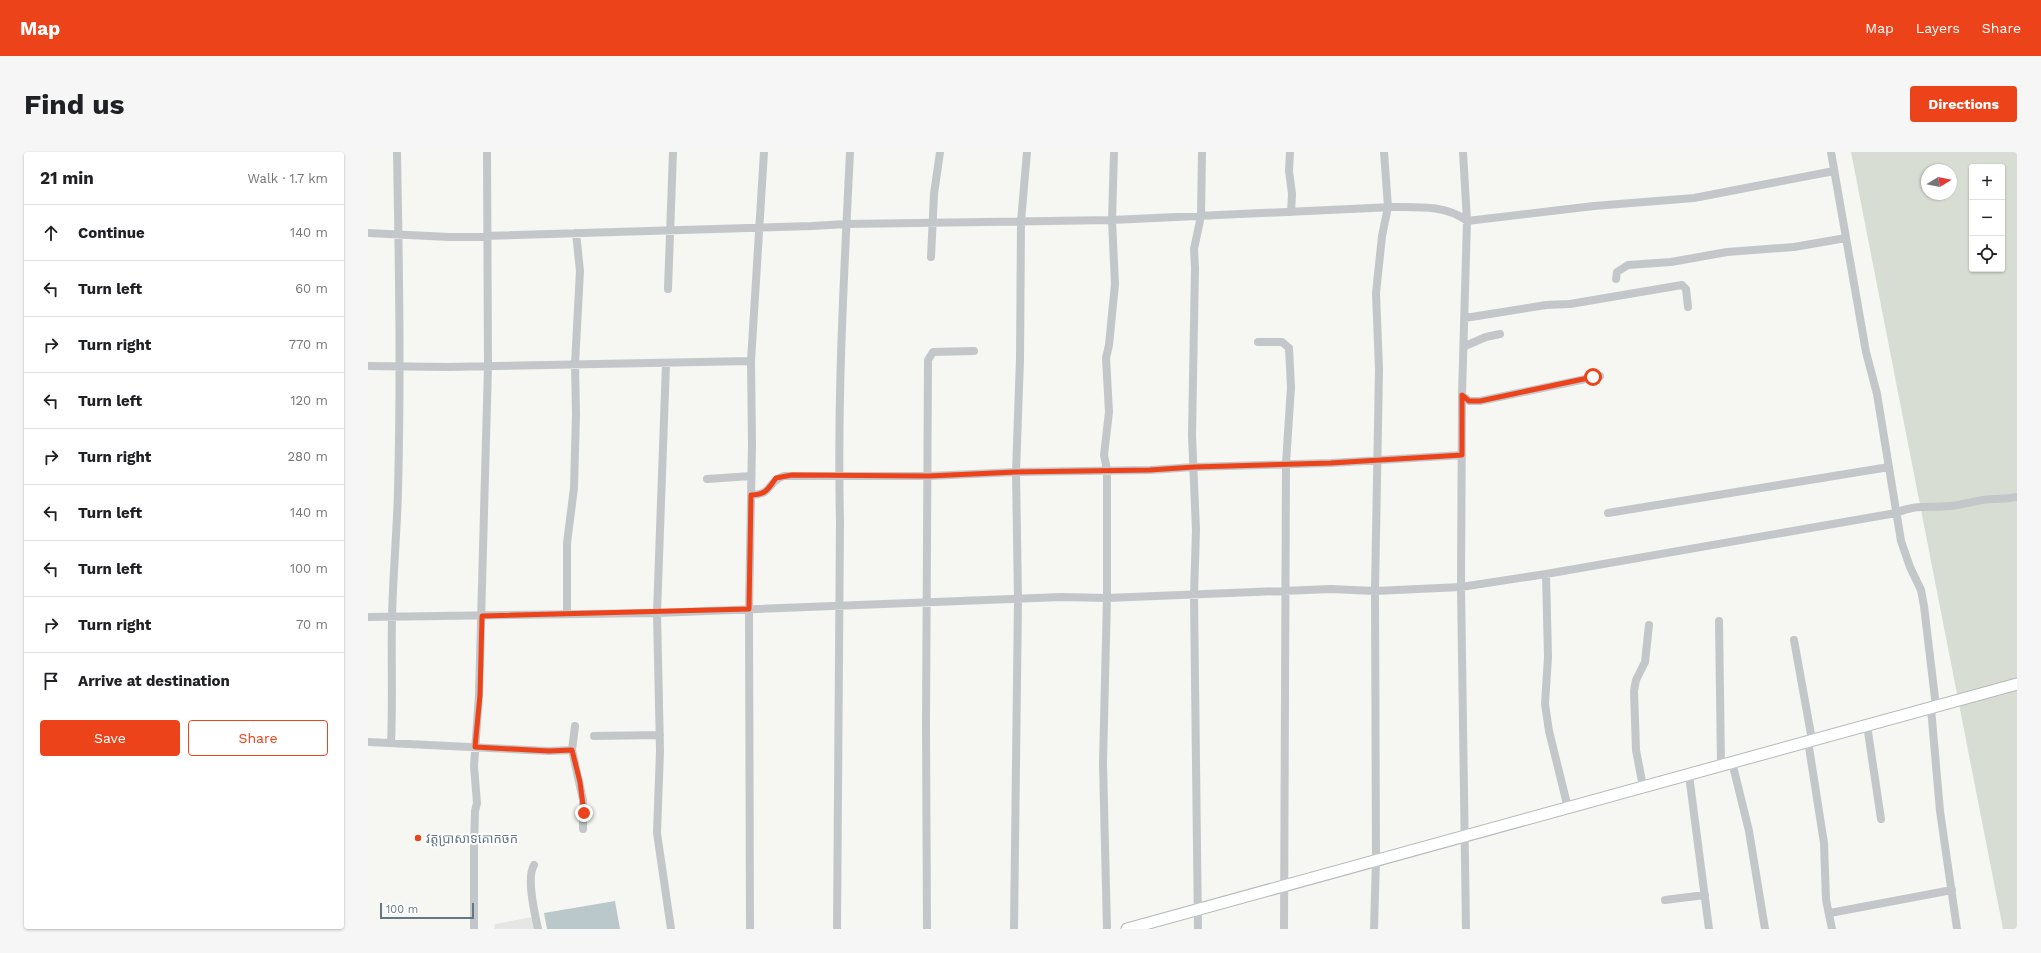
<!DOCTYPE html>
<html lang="en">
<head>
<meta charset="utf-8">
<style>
	body { margin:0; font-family:"Work Sans","Noto Sans Khmer",sans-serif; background:#f6f6f6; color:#202124 }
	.controls { position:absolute; right:12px; top:12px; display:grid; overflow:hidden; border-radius:4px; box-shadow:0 1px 3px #0004 }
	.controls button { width:36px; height:36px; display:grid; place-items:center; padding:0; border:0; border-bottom:1px solid #e0e0e0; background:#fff; color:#202124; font:20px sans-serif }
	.compass { position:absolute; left:1553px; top:12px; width:36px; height:36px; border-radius:50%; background:#fff; box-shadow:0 1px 3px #0004; rotate:80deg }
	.scale { position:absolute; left:12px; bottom:10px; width:94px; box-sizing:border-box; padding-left:4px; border:2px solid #637785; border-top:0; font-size:11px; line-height:14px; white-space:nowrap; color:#637785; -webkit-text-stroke:3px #fff; paint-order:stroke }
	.stop { position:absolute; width:12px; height:12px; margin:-9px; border:3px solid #ed431b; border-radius:50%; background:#fff }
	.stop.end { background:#ed431b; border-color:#fff; box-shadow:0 1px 4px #0008 }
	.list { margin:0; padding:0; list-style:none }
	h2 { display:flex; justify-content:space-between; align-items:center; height:52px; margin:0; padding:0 16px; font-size:17px }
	h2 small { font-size:13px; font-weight:400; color:#757577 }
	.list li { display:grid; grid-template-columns:26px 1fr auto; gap:12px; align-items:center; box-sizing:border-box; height:56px; padding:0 16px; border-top:1px solid #e0e0e0 }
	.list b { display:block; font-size:15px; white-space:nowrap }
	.list em { font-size:13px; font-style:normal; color:#757577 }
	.actions { display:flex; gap:8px; padding:12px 16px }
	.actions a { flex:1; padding:9px 0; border:1px solid #ed431b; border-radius:4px; text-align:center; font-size:14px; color:#ed431b }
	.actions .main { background:#ed431b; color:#fff }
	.icon { flex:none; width:22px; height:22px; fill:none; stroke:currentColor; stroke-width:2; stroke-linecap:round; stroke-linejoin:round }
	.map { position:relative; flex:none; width:1649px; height:777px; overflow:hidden; border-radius:4px }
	header { display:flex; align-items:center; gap:24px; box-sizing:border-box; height:56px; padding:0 20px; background:#ed431b; color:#fff }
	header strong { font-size:19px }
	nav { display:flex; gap:22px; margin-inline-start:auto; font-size:14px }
	.intro { display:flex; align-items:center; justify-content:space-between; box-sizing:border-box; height:96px; padding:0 24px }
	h1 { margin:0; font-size:28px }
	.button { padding:10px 18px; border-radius:4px; background:#ed431b; color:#fff; font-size:14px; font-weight:700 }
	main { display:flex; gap:24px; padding:0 24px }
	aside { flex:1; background:#fff; border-radius:4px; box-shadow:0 1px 3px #0004 }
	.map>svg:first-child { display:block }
	.built { fill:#e6e7e5 }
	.green { fill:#d7ddd3; fill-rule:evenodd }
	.water { fill:#bac8cc }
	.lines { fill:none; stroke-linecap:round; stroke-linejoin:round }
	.secondary-casing { stroke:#b3b9bd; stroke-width:13 }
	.street { stroke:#c3c7ca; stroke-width:8 }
	.secondary { stroke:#fff; stroke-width:11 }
	.route { stroke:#ed431b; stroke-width:5 }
	.poi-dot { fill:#ed431b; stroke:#fff; stroke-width:1.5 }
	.labels { text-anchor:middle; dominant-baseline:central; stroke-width:4; stroke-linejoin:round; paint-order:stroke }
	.poi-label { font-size:13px; fill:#637785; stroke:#fff; text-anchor:start }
</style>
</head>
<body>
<header>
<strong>Map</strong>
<nav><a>Map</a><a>Layers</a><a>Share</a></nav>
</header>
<div class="intro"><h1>Find us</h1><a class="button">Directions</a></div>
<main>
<aside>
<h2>21 min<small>Walk · 1.7 km</small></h2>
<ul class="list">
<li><svg class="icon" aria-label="ahead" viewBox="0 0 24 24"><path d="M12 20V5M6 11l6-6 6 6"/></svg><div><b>Continue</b></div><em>140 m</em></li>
<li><svg class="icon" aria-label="left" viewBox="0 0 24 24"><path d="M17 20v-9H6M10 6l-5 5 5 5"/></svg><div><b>Turn left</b></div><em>60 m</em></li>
<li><svg class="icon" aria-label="right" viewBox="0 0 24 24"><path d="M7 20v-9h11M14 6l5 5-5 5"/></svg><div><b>Turn right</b></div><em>770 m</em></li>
<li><svg class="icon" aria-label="left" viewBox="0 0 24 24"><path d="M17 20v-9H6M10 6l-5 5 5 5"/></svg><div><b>Turn left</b></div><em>120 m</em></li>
<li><svg class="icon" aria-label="right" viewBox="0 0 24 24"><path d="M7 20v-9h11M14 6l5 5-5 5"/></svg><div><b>Turn right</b></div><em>280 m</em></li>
<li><svg class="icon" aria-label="left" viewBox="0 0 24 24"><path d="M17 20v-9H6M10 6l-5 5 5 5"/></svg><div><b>Turn left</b></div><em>140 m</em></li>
<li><svg class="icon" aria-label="left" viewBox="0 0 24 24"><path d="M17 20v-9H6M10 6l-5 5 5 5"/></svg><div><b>Turn left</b></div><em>100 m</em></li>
<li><svg class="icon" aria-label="right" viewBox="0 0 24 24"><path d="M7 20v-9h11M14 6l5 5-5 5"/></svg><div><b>Turn right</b></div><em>70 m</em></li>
<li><svg class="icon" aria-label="arrive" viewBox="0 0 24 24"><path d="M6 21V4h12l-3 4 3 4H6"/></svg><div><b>Arrive at destination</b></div></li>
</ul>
<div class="actions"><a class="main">Save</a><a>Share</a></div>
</aside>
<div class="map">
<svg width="1649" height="777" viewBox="0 0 1649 777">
	<rect width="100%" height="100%" fill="#f6f6f2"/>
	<!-- built -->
	<path class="built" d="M165,765L168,777H126L127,772Z"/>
	<!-- green -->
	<path class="green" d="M1483,0H1649V777H1635ZM1604,15H1634V117H1604ZM1559,18H1583V42H1559Z"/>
	<!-- water -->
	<path class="water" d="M247,749L252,777H179L176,761Z"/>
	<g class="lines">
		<!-- secondary casing -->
		<g class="secondary-casing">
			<path id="secondary" d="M759,777L1649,532"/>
		</g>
		<!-- street -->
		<path class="street" d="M922,0L921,19L924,42L923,60
			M1095,0L1099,69L1094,243L1093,435L1098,777
			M1463,0L1498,200L1509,242L1533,389L1542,415L1553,438L1556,454L1568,555
			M0,81L81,85L444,74L479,72L744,68L1025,55C1049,55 1079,53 1099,69L1226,54L1326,46L1466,19
			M563,105L566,42L572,0
			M1248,127L1249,120L1260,113L1303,110L1359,100L1426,95L1478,86
			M300,137L305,0
			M1097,166L1178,153L1202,152L1314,133L1318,137L1320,155
			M890,190H914L921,196L923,235L918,311L916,777
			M1097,194L1118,185L1132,182
			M298,212L289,461L292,599L289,681L303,777
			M0,214L79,215L383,209
			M1094,243L1101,249H1112L1232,224
			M339,327L383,324
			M383,343C406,342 398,330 416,324H561L648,320L782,318L826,315L963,311L1094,303
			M1240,361L1521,315
			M1178,422L1180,505L1177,552L1181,579L1200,656
			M199,462V391L206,336L208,262L207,212L212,119L208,81
			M0,465L289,461L694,445L739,446L963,437L1007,439L1093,435L1178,422L1528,361C1548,352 1561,356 1582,354C1596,353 1611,347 1625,347C1633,347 1640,347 1649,345
			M1351,469L1353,613
			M1426,488L1444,588
			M1563,556L1572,659L1589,777
			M1499,573L1513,667
			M207,574L204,598L215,648V677
			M226,584L292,583
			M1440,589L1456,691L1458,748L1464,777
			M0,590L181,599L204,598
			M23,591C25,549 23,507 24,465C25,422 29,380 30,338C33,225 31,113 29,0
			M1364,610L1381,679L1397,777
			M1321,623L1341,777
			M1275,635L1268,598L1266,539L1268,528L1277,510L1281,473
			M166,713C158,726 167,762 170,777
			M1297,748L1337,743
			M1462,761L1584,738
			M106,777V694L107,659L109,651L106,614L111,543L120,214L119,0
			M382,777L381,457L384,292L383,209L396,0
			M469,777L472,369C469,247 476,123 482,0
			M559,777L558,573L560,208L565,200L606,199
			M646,777L650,447L648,320L652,207L653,70L659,0
			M739,777L735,611L739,446V318L736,303L741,260L738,206L741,193L747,132L744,68L746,0
			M830,777L826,443L828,378L824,283L827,116L826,97L833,64L834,0
			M1006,777L1008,708L1007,439L1011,217L1008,141L1014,84L1020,55L1016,0"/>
		<!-- secondary -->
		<use href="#secondary" class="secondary"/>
	</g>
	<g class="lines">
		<!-- route -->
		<path class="route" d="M216,661L212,630L204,598L181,599L107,595L112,543L114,464L381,457L383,343C398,343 400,337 408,326L424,323L561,324L648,320L782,318L826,315L963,311L1094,303V243L1101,249H1112L1225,225"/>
	</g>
	<!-- markers -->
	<circle class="poi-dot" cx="50" cy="686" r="4"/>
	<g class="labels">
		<!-- poi labels -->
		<g class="poi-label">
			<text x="58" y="686">វត្តប្រាសាទគោកចក</text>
		</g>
	</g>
</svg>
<div class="controls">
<button>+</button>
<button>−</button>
<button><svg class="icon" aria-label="locate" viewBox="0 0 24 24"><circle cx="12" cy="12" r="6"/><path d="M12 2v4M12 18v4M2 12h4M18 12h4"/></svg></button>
</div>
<svg class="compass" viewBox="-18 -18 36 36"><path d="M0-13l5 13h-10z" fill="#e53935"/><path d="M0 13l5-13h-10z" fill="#757577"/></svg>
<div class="scale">100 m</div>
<div class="stop" style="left:1225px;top:225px"></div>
<div class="stop end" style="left:216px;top:661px"></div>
</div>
</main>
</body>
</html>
